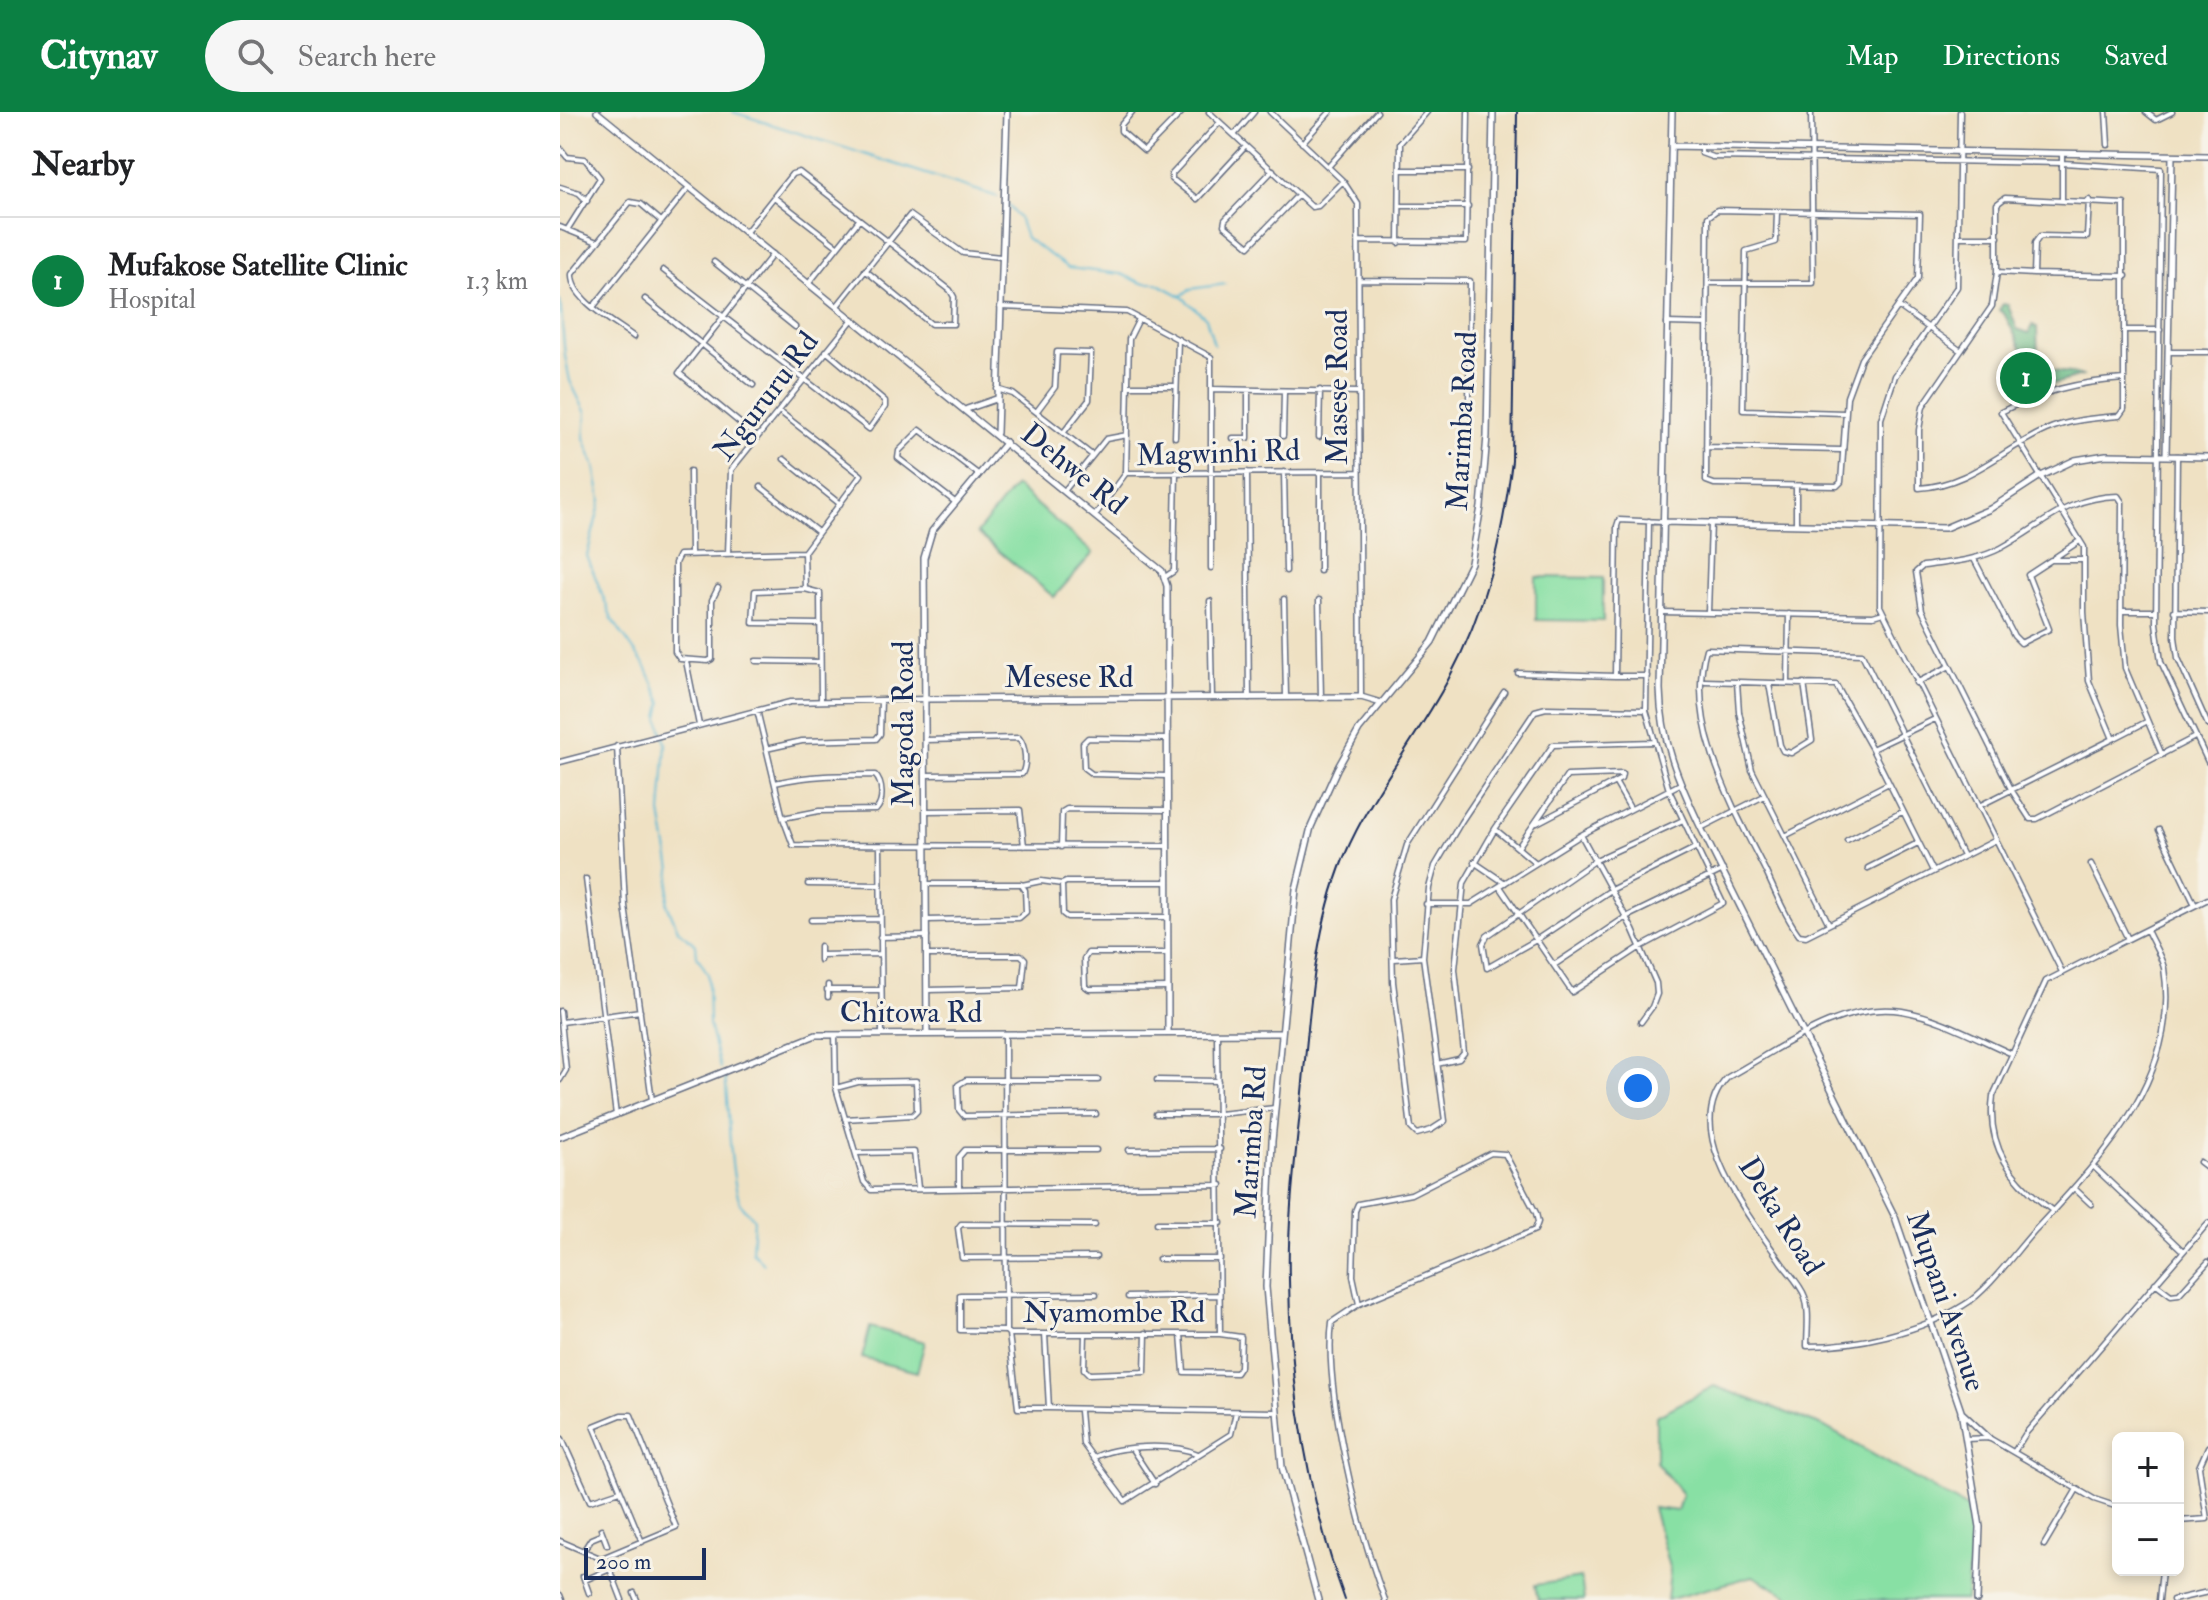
<!DOCTYPE html>
<html lang="en">
<head>
<meta charset="utf-8">
<style>
	body { margin:0; font-family:"IM FELL Double Pica",serif; background:#f6f6f6; color:#202124 }
	.controls { position:absolute; right:24px; bottom:24px; display:grid; overflow:hidden; border-radius:12px; box-shadow:0 4px 12px #0003 }
	.controls button { width:72px; height:72px; display:grid; place-items:center; padding:0; border:0; border-bottom:2px solid #e0e0e0; background:#fff; color:#202124; font:40px sans-serif }
	.scale { position:absolute; left:24px; bottom:20px; width:122px; box-sizing:border-box; padding-left:8px; border:4px solid #1b2f5e; border-top:0; font-size:22px; line-height:28px; white-space:nowrap; color:#1b2f5e; -webkit-text-stroke:6px #f7f3e8; paint-order:stroke }
	.you { position:absolute; left:1078px; top:976px; width:28px; height:28px; margin:-20px; border:6px solid #fff; border-radius:50%; background:#1a73e8; box-shadow:0 0 0 12px #1a73e833 }
	.badge { display:grid; place-items:center; width:52px; height:52px; border-radius:50%; background:#0b8043; color:#fff; font-size:26px; font-weight:700 }
	.pin { position:absolute; translate:-50% -50%; border:4px solid #fff; box-shadow:0 2px 8px #0006 }
	.list { margin:0; padding:0; list-style:none }
	h2 { display:flex; justify-content:space-between; align-items:center; height:104px; margin:0; padding:0 32px; font-size:34px }
	h2 small { font-size:26px; font-weight:400; color:#757577 }
	.list li { display:grid; grid-template-columns:52px 1fr auto; gap:24px; align-items:center; box-sizing:border-box; height:128px; padding:0 32px; border-top:2px solid #e0e0e0 }
	.list b { display:block; font-size:30px; white-space:nowrap }
	.list p { margin:0; font-size:26px; white-space:nowrap; color:#757577 }
	.list em { font-size:26px; font-style:normal; color:#757577 }
	.icon { flex:none; width:44px; height:44px; fill:none; stroke:currentColor; stroke-width:2; stroke-linecap:round; stroke-linejoin:round }
	.map { position:relative; flex:none; width:1648px; height:1488px; overflow:hidden }
	header { display:flex; align-items:center; gap:48px; box-sizing:border-box; height:112px; padding:0 40px; background:#0b8043; color:#fff }
	header strong { font-size:38px }
	nav { display:flex; gap:44px; margin-inline-start:auto; font-size:28px }
	.search { width:560px; height:72px; background:#f6f6f6; display:flex; align-items:center; gap:20px; box-sizing:border-box; padding:0 28px; border-radius:44px; color:#757577; font-size:30px }
	main { display:flex }
	aside { flex:1; background:#fff }
	.map>svg:first-child { display:block }
	.green { fill:#88e0a4; stroke:#528881; stroke-width:2 }
	.forest { fill:#6ebe8a; stroke:#447674; stroke-width:2 }
	.lines { fill:none; stroke-linecap:round; stroke-linejoin:round }
	.stream { stroke:#55b6d3; stroke-width:2 }
	.minor-casing { stroke:#656d81; stroke-width:7 }
	.tertiary-casing { stroke:#656d81; stroke-width:8 }
	.minor { stroke:#fff; stroke-width:4 }
	.tertiary { stroke:#fff; stroke-width:5 }
	.rail { stroke:#1b2f5e; stroke-width:2 }
	.labels { text-anchor:middle; dominant-baseline:central; stroke-width:6; stroke-linejoin:round; paint-order:stroke }
	.street-label { font-size:30px; fill:#1b2f5e; stroke:#f7f3e8 }
</style>
</head>
<body>
<header>
<strong>Citynav</strong>
<div class="search"><svg class="icon" aria-label="search" viewBox="0 0 24 24"><circle cx="10" cy="10" r="6"/><path d="M15 15l6 6"/></svg>Search here</div>
<nav><a>Map</a><a>Directions</a><a>Saved</a></nav>
</header>
<main>
<aside>
<h2>Nearby<small></small></h2>
<ul class="list">
<li><span class="badge">1</span><div><b>Mufakose Satellite Clinic</b><p>Hospital</p></div><em>1.3 km</em></li>
</ul>
</aside>
<div class="map">
<svg width="1648" height="1488" viewBox="0 0 1648 1488">
	<rect width="100%" height="100%" fill="#f7f3e8"/>
	<filter id="ink" filterUnits="userSpaceOnUse"><feTurbulence type="fractalNoise" baseFrequency=".0125" numOctaves="2"/><feDisplacementMap in="SourceGraphic" scale="16" xChannelSelector="R" yChannelSelector="G"/><feConvolveMatrix kernelMatrix="1 2 1 2 8 2 1 2 1" color-interpolation-filters="sRGB"/></filter>
	<filter id="wash" filterUnits="userSpaceOnUse"><feTurbulence type="fractalNoise" baseFrequency=".006" numOctaves="4" result="noise"/><feDisplacementMap in="SourceGraphic" scale="32" xChannelSelector="R" yChannelSelector="G"/><feGaussianBlur stdDeviation="1.8" result="paint"/><feColorMatrix in="noise" values="0 0 0 0 0 0 0 0 0 0 0 0 0 0 0 0 0 1.4 0 .05"/><feComposite in="paint" operator="in"/></filter>
	<g filter="url(#wash)">
		<rect width="100%" height="100%" fill="#efe1c3"/>
		<!-- green -->
		<path class="green" d="M455,374L533,441L494,485L417,421Z
			M976,465L1043,466V509L976,508Z
			M310,1215L365,1230L357,1260L302,1246Z
			M1154,1274L1263,1314L1407,1396L1411,1428L1406,1488H1236L1193,1464L1107,1488L1110,1459L1093,1396L1117,1399L1122,1382L1096,1350V1304Z
			M1021,1466L1024,1488H978L975,1473Z"/>
		<!-- forest -->
		<path class="forest" d="M1443,192L1448,193L1457,217L1469,221L1473,213L1477,216L1478,249C1496,266 1503,256 1522,264L1482,275L1465,254L1466,246L1445,203L1439,198Z"/>
		<g class="lines">
			<!-- stream -->
			<path class="stream" d="M173,0L438,85
				M447,92L459,106L466,126L508,156L561,162L582,171H597L621,184L646,206L654,232
				M621,184L630,177L666,172
				M0,188L5,244L10,269L26,301L24,326L35,355L41,388L27,444L52,507L87,557L102,591L99,606L106,632L101,701L111,758L107,792L118,818L136,833L137,844L148,862L149,913L160,956
				M165,964C169,994 169,1071 182,1094C185,1098 191,1102 194,1107L192,1140L204,1152"/>
		</g>
	</g>
	<g filter="url(#ink)">
		<g class="lines">
			<!-- minor casing -->
			<g class="minor-casing">
				<path id="minor" d="M572,0L561,13V19L584,39L622,0
					M649,0L752,95L758,94L783,69
					M710,0L783,69L798,92L801,585
					M1400,0L1397,175L1335,264L1321,307L1320,494L1502,860
					M1546,0L1548,33
					M1586,0L1596,8L1612,0
					M660,10L612,62V67L637,87L686,34
					M675,22L694,0
					M742,31L770,0
					M1141,34V41L1152,45L1503,51L1601,57L1596,511L1601,550L1648,650
					M0,36L7,45L25,47L40,66L7,118
					M768,55L817,0
					M713,58L665,108L664,113L689,134L738,83
					M840,58H908
					M0,75L19,81L27,89
					M214,85L277,134
					M1445,86L1564,92V297L1559,304C1534,306 1509,308 1486,318C1441,338 1410,373 1359,376V318L1363,294L1432,194L1437,160V92Z
					M1502,87V42
					M840,94H908
					M1157,98L1360,102L1358,166L1301,247L1287,285L1281,370L1277,374L1154,372L1146,369L1148,105Z
					M1217,99L1216,130L1186,139L1183,298L1284,301
					M0,115L37,130
					M186,120L232,62L239,60L390,178L394,185L393,212H371L305,158
					M1399,125H1438
					M798,129L906,130L908,0
					M839,131L840,31L867,0
					M154,150L235,215
					M103,158L309,317L325,295V289L266,239
					M1437,160L1474,162L1475,131L1480,124L1527,125L1529,88
					M1474,162L1566,164
					M799,168L910,169L909,294L906,309
					M249,171L299,108
					M1148,171H1253L1251,0
					M85,187L193,273
					M34,194L129,75
					M277,194L350,103L403,141L441,145
					M1338,194L1401,239
					M440,195L567,200L651,245V456
					M1107,211L1147,212
					M1565,218H1600
					M74,225C56,211 10,187 12,162L70,90L81,92L101,109
					M1608,240H1648
					M569,274H614
					M437,277L453,282L532,343
					M653,277L799,280
					M219,299L301,363L244,440L245,477L260,481L261,587
					M477,299L495,275L497,240L531,241L529,288L504,320
					M723,324L724,279
					M197,325L119,261L213,142
					M615,325L618,227
					M759,325L760,278
					M673,326H688V278
					M1146,335L1281,338
					M1617,344L1615,525L1618,546L1648,613
					M224,347L280,392
					M130,359L131,440
					M687,360L689,586
					M724,360L726,459
					M760,360V459
					M566,361L569,227L579,207
					M201,375L258,420
					M505,378L546,327L567,323
					M395,390L338,346L339,339L360,318L418,362
					M536,402L566,361L799,360
					M1236,412V375
					M168,441L171,358L293,207
					M1494,446L1518,430
					M1414,447L1454,524L1461,531L1489,517L1468,463L1491,448H1524
					M605,465L614,459L616,360
					M158,476L152,488V547L148,549L120,547L115,540V451L119,443L243,440
					M245,477L195,479L193,511L260,512
					M724,487L726,585
					M759,488L761,586
					M650,489L652,586
					M1561,499H1596
					M1614,499L1648,500
					M1102,500L1313,504L1323,501
					M1148,500L1151,411
					M126,549L139,613
					M196,549L260,550
					M958,561L1055,564
					M1087,564H1055L1057,414L1059,408L1103,410
					M1145,569L1276,573L1312,637
					M1177,570L1179,600L1192,658L1269,812
					M1228,571L1229,502
					M1356,571L1390,554
					M1209,572L1220,633L1223,639L1231,641L1252,628L1244,571
					M944,580L847,733L831,787L833,870L851,1016L857,1022L871,1018L885,1009L863,845L869,776L875,754L901,710L975,599L986,596L1086,598
					M197,598L223,706L233,733L607,734
					M607,627L528,626L523,631L524,656L532,662L607,664
					M1553,627L1586,610
					M365,628L459,626C466,635 467,652 462,662L366,663
					M57,634L65,794L92,988
					M206,637L242,629L316,627L320,622L321,588
					M1602,643L1565,556L1561,513L1562,390L1558,384C1506,385 1484,413 1441,436C1416,449 1390,450 1363,454L1356,460L1362,498L1452,679L1470,707H1477L1635,625
					M0,650L230,590L366,587
					M1055,670L1070,696
					M215,671C249,663 280,663 315,663C323,671 324,690 316,698L259,699L223,706
					M1419,694L1553,627L1529,569L1524,500V435L1441,300C1482,279 1518,270 1564,267
					M366,699L460,698L464,734
					M1123,708L1036,748L927,824L923,832L927,856L976,828L1051,778L1137,735
					M1141,716L1204,684
					M935,717L976,751
					M1599,718L1635,793
					M1021,723L1073,818L1096,871L1097,882L1092,895L1081,910
					M1225,724L1329,671
					M1287,728L1342,700
					M320,734L322,922
					M959,734L1007,664L1062,662L1061,667L977,711
					M501,735L502,700L507,697L607,698
					M1403,744L1302,542L1146,537C1125,611 1173,695 1205,758C1215,779 1225,805 1239,823L1246,824L1436,728
					M914,750L945,771
					M1531,752L1568,827L1648,787
					M1308,756L1358,731
					M1373,759L1312,637L1375,607
					M26,767L56,1003
					M607,770H506L502,772L503,802L507,805H608
					M248,772L320,773
					M367,772H461L465,778L466,800L459,806L367,808
					M462,773L481,769L502,772
					M941,776L1012,880L1079,836L1163,791L1109,678L1086,598L1089,409
					M866,792H911L1021,723L1120,672
					M251,808L319,807
					M320,825L367,824
					M260,834V848
					M607,841H528L524,847L525,874L529,877L608,876
					M260,843L320,842
					M367,843H461L465,847L462,876L368,878
					M834,847L863,845
					M994,853L1066,805L1163,758
					M268,873V885
					M267,878H321
					M0,899L6,958L0,968
					M2,910L80,899
					M445,922L446,1219L449,1222H660L657,922
					M275,923L276,976L304,1070L311,1078L661,1073
					M1450,941C1416,926 1379,905 1342,899C1281,889 1219,937 1168,965C1117,1017 1190,1105 1221,1150C1228,1160 1241,1173 1245,1185C1250,1199 1247,1219 1247,1234C1296,1234 1361,1220 1404,1193C1428,1179 1455,1140 1475,1118C1542,1046 1621,965 1604,856C1601,843 1592,830 1587,818
					M877,952L899,947L904,941L895,857L904,771L935,717L993,633L1093,630
					M597,968L658,969
					M276,976L298,970L356,969L357,999L353,1003L285,1007
					M536,1002L404,1004L399,998L398,973L406,968H538
					M596,1002H659L715,996
					M569,1038L660,1037
					M296,1041L354,1040L358,1076
					M1640,1050L1648,1056
					M1533,1054L1623,1139
					M399,1075V1045L405,1038H536
					M1514,1076L1531,1092
					M1493,1099C1452,1069 1426,1036 1433,984L1486,869L1568,827
					M597,1111H661
					M535,1113L401,1112L398,1116L402,1146L536,1145
					M599,1147H660
					M1595,1171L1611,1183L1619,1182L1648,1150
					M568,1185L658,1183
					M799,1192L793,1164L795,1099L798,1092L851,1082L931,1041L945,1042L976,1101L978,1110L975,1118L799,1192L772,1210C763,1277 800,1424 825,1488
					M446,1219L400,1218V1183L536,1182
					M449,1222L458,1296H489
					M485,1222L489,1296L714,1300
					M525,1222L524,1257L529,1262L585,1260L586,1221
					M621,1222L624,1260L676,1261L680,1255L681,1225L660,1222
					M520,1299L523,1332L565,1389L671,1322L676,1300
					M2,1327L30,1389L60,1379
					M1406,1327L1429,1326L1534,1387L1558,1395
					M572,1337L595,1372
					M1454,1340L1466,1321L1648,1111
					M533,1346C556,1333 613,1331 638,1342
					M1647,1407L1639,1355L1648,1335
					M1618,1409L1647,1407
					M41,1417L47,1433
					M0,1429L47,1449L62,1488
					M1484,1433L1517,1377
					M24,1438L31,1427L43,1422
					M42,1446L116,1415L71,1303H61L34,1314L82,1430
					M23,1464L29,1481
					M25,1468L50,1457
					M74,1481L77,1488
					M0,1483L2,1488
					M1599,1488L1602,1458
					M1613,1488L1648,1480"/>
			</g>
			<!-- tertiary casing -->
			<g class="tertiary-casing">
				<path id="tertiary" d="M37,0L602,459L607,474L608,921
					M1112,0L1100,577C1101,629 1119,670 1141,716L1335,1105L1401,1299L1420,1415L1417,1488
					M1111,34L1648,44
					M407,297L436,287
					M437,321L447,0
					M1606,344L1648,345
					M1103,410L1385,416L1430,397L1479,365L1515,348L1546,343L1606,344L1612,44
					M366,587L801,585L821,591
					M367,922L364,446L372,419L446,330
					M0,1025L256,923L721,921
					M1401,1300L1429,1326
					M758,1488L722,1355L706,1175L712,1029L736,777L751,715L777,657L799,618L872,530L911,451L921,395L927,324L933,0"/>
			</g>
			<!-- minor -->
			<use href="#minor" class="minor"/>
			<!-- tertiary -->
			<use href="#tertiary" class="tertiary"/>
			<!-- rail -->
			<path class="rail" d="M785,1488C748,1385 730,1278 729,1168C727,1102 737,1035 743,970C750,894 755,816 784,745C811,681 856,628 888,568C926,497 942,428 952,349L957,0"/>
		</g>
	</g>
	<g class="labels">
		<!-- street labels -->
		<g class="street-label">
			<text transform="translate(777 275) rotate(-90)">Masese Road</text>
			<text transform="translate(206 284) rotate(-53)">Ngururu Rd</text>
			<text transform="translate(902 309) rotate(-87)">Marimba Road</text>
			<text transform="translate(658 341) rotate(-2)">Magwinhi Rd</text>
			<text transform="translate(514 357) rotate(39)">Dehwe Rd</text>
			<text x="509" y="565">Mesese Rd</text>
			<text transform="translate(343 612) rotate(-90)">Magoda Road</text>
			<text x="351" y="900">Chitowa Rd</text>
			<text transform="translate(691 1030) rotate(-86)">Marimba Rd</text>
			<text transform="translate(1221 1104) rotate(58)">Deka Road</text>
			<text transform="translate(1386 1189) rotate(71)">Mupani Avenue</text>
			<text x="554" y="1200">Nyamombe Rd</text>
		</g>
	</g>
</svg>
<div class="controls">
<button>+</button>
<button>−</button>
</div>
<div class="scale">200 m</div>
<div class="you"></div>
<div class="pin badge" style="left:1466px;top:266px">1</div>
</div>
</main>
</body>
</html>
